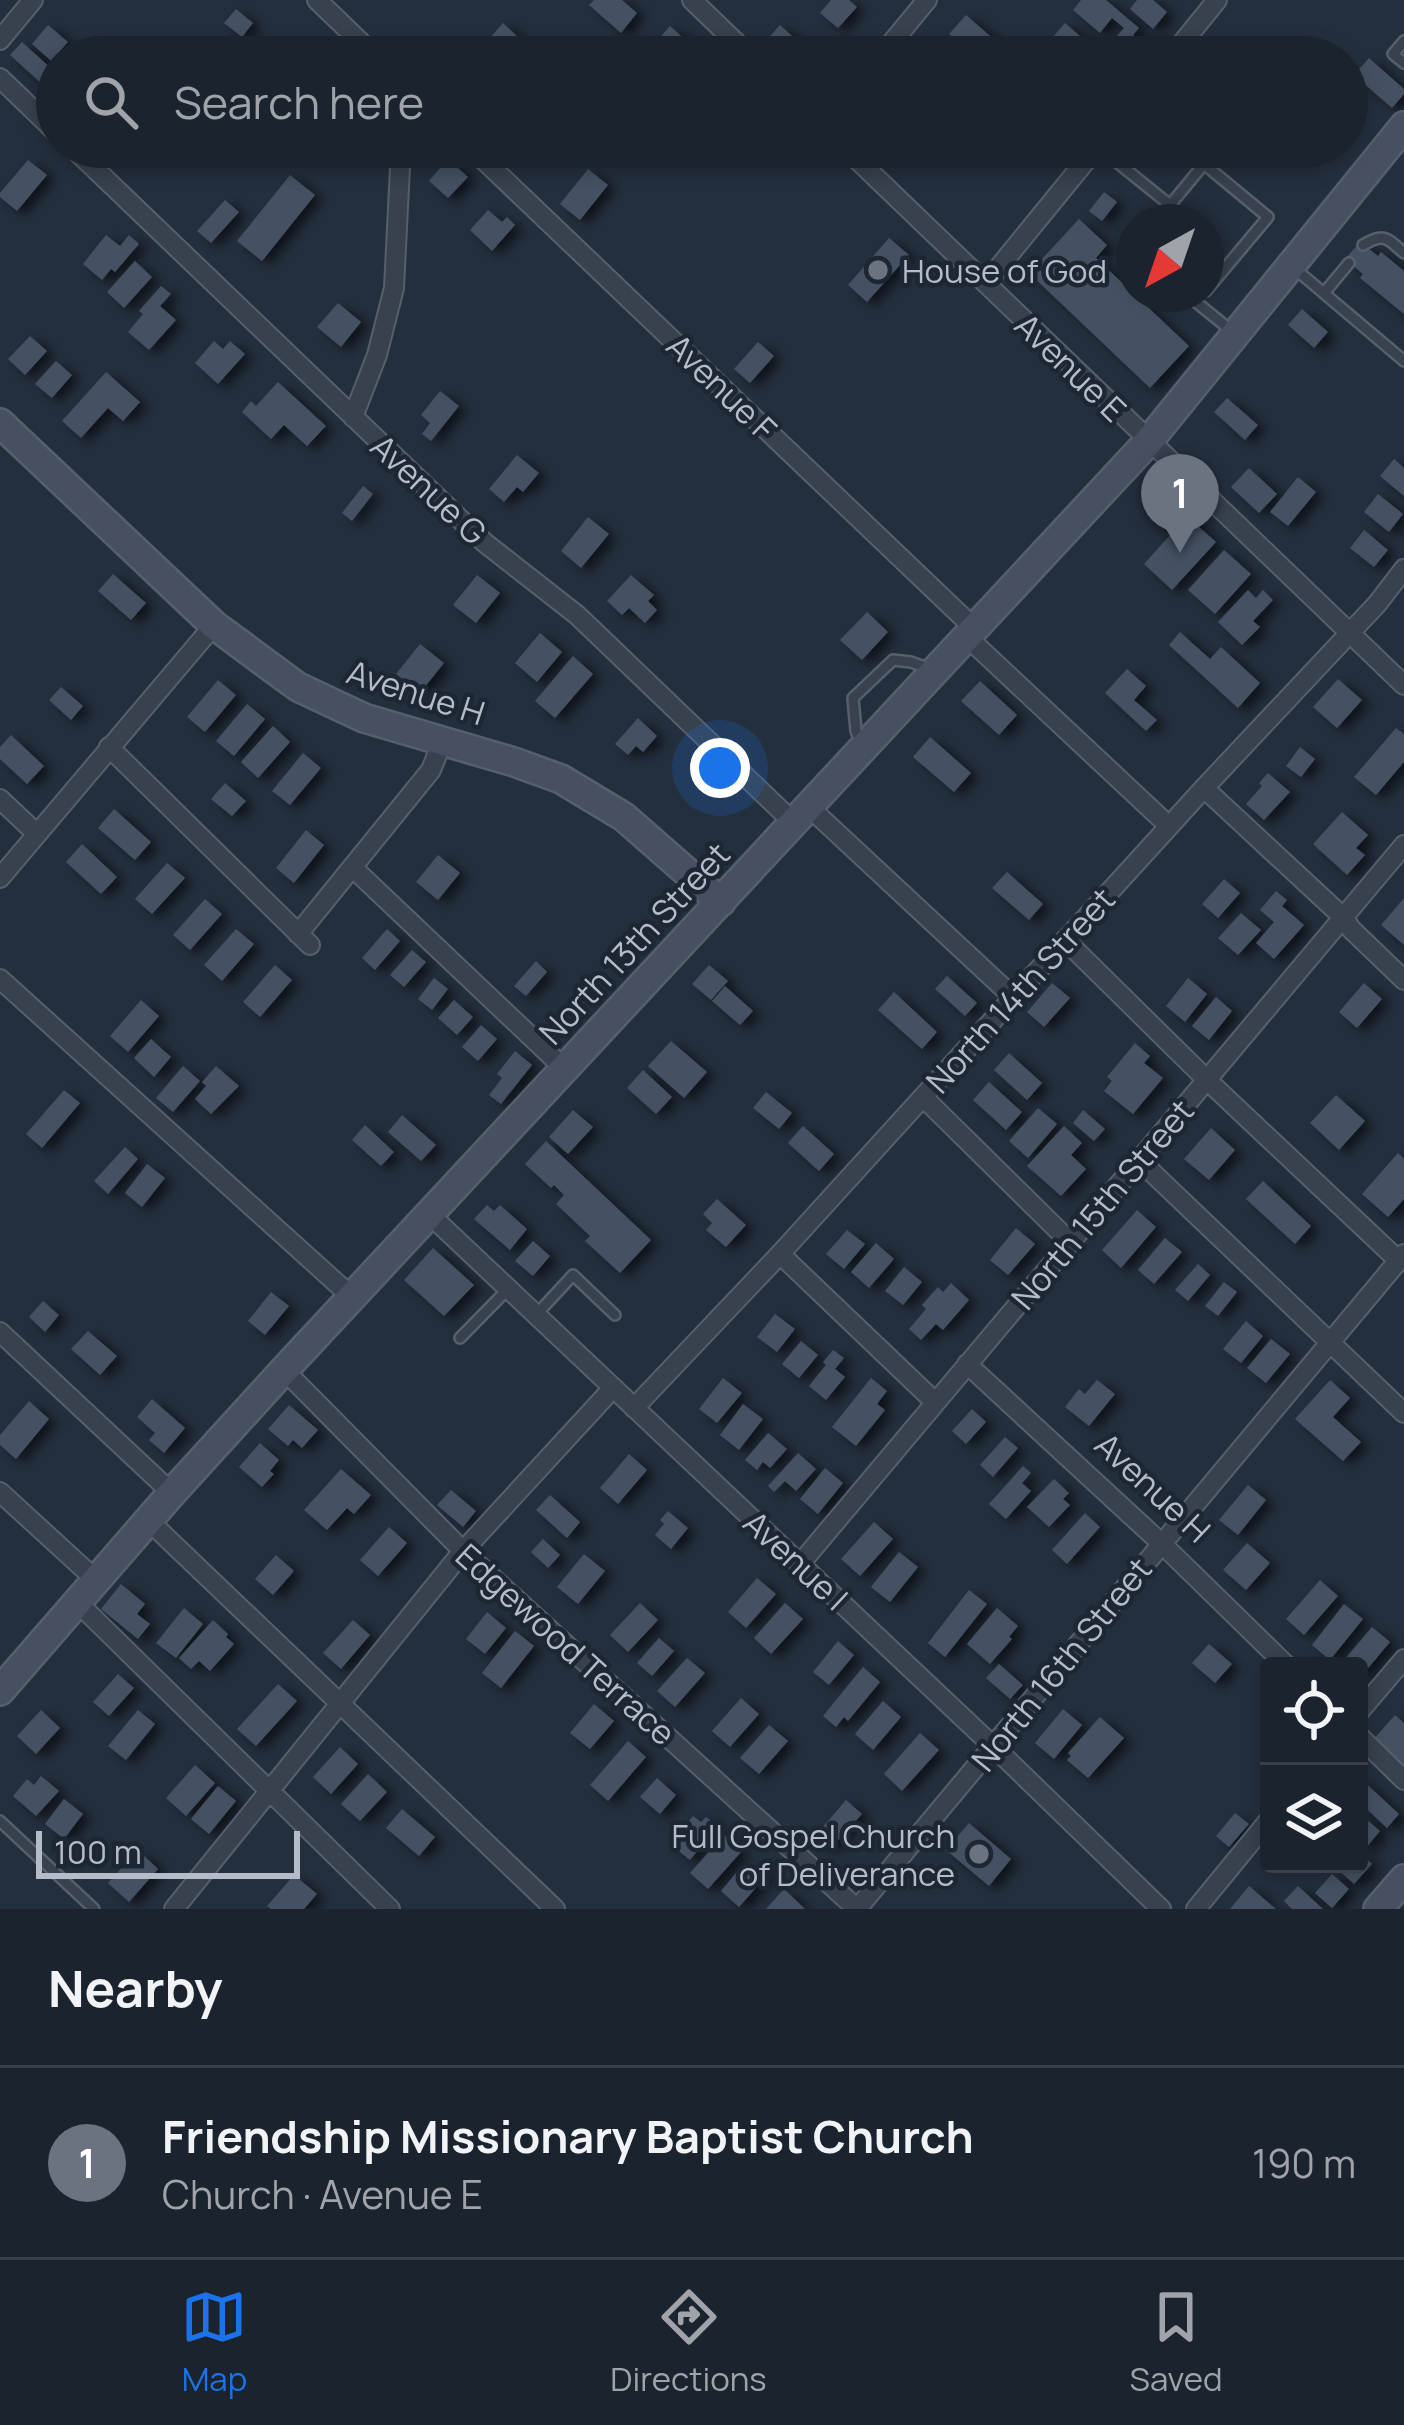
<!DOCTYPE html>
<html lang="en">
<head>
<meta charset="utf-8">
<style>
	body { margin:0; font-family:Manrope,sans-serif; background:#282f3a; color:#f1f3f6 }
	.controls { position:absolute; right:36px; bottom:36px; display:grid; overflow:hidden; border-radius:12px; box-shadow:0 6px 18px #0003 }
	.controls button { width:108px; height:108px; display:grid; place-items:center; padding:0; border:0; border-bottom:3px solid #39404a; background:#1b232e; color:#f1f3f6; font:60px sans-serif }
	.compass { position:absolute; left:1116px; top:204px; width:108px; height:108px; border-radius:50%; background:#1b232e; box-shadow:0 6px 18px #0003; rotate:220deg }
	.scale { position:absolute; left:36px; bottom:30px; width:264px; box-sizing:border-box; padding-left:12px; border:6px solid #b4bcc9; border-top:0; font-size:33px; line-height:42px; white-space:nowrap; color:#b4bcc9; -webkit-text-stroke:9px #1d2633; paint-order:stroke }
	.you { position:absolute; left:720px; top:768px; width:42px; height:42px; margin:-30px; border:9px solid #fff; border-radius:50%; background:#1a73e8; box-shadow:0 0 0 18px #1a73e833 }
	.badge { display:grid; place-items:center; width:78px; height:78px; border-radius:50%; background:#1a73e8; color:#fff; font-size:39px; font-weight:700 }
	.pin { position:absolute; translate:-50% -99px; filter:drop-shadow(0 3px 6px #0008) }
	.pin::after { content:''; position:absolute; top:63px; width:42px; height:36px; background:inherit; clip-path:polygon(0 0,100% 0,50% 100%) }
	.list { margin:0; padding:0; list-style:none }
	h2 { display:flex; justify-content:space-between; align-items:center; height:156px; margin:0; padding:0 48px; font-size:51px }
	h2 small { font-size:39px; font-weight:400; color:#a0a4aa }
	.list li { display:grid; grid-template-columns:78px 1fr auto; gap:36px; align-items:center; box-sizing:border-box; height:192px; padding:0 48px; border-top:3px solid #39404a }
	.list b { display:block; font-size:45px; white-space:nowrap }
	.list p { margin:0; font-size:39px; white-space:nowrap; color:#a0a4aa }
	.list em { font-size:39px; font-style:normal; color:#a0a4aa }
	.icon { flex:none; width:66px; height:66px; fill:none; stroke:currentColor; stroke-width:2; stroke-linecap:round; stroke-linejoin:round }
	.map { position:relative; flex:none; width:1404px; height:1909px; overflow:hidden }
	.search { position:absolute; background:#1b232e; box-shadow:0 6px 18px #0003; left:36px; right:36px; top:36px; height:132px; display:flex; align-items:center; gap:30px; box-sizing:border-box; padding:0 42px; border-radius:66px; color:#a0a4aa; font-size:45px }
	.sheet { height:348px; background:#1b232e }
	nav { display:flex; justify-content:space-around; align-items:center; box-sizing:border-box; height:168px; border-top:3px solid #39404a; background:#1b232e; font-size:33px; color:#a0a4aa }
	nav a { display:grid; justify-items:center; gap:6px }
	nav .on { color:#1a73e8 }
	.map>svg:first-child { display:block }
	.building { fill:#455162; filter:url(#shadow) }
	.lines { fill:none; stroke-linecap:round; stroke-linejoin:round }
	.lane-casing { stroke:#565f6c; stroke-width:14 }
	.street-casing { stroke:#565f6c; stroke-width:22 }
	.secondary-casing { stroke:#565f6c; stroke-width:32 }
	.lane { stroke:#38414e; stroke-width:9 }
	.street { stroke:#38414e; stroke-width:18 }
	.secondary { stroke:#465061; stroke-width:27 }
	.worship-dot { fill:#6b7280; stroke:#1d2633; stroke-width:4.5 }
	.labels { text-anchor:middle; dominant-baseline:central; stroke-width:9; stroke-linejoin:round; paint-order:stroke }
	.poi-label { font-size:33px; fill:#b4bcc9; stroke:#1d2633; text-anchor:start }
	.street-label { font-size:33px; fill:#b4bcc9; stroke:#1d2633 }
</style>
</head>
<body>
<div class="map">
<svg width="1404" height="1909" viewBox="0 0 1404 1909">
	<defs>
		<filter id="shadow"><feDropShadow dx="8" dy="4.5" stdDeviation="6" flood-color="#0009"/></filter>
	</defs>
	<rect width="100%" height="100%" fill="#242f3e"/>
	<!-- building -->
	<path class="building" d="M594,0H622L637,13L621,33L589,5Z
		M831,0H849L857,7L838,28L820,13Z
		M1081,0H1106L1139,28L1133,35L1152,51L1147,57H1123L1109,45L1124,28L1112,18L1100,33L1073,10Z
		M1137,0H1153L1167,12L1153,29L1130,9Z
		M236,9L253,23L242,37L224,23Z
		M966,15L1004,48L996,57H975L949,34Z
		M503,23L517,36L495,57L483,46Z
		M1065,23L1104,57H1073L1052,38Z
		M48,25L68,42L60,51L67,57H57V66L32,44Z
		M780,25L802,45L791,57H784L766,41Z
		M670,26L687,41L673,57H643Z
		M937,38L959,57H920Z
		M22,42L54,71L42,84L10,55Z
		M1369,58L1404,89V94L1392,108L1354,75Z
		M448,159L468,177L448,198L429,181Z
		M28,160L47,175L17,211L0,197V193Z
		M588,169L608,185L580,220L560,204Z
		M290,175L315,195L262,261L237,241Z
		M1104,192L1117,202L1102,221L1089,211Z
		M225,200L239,212L211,243L197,231Z
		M488,210L502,222L507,217L515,225L492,251L470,230Z
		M1079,219L1107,245L1096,258L1189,346L1150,388L1029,273Z
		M106,235L120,246L129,235L139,244L115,272L111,269L102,280L83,264Z
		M889,238L909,255L867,302L848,285Z
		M1360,242L1378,256L1381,252L1404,271V314L1360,278L1363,274L1345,259Z
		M135,261L152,277L124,308L107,292Z
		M161,286L171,294L160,306L176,320L149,350L128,332L143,314L139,311Z
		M338,303L361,322L341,347L317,327Z
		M1302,309L1328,332L1314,348L1288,325Z
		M30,336L47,351L25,375L8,359Z
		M214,341L223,349L230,341L245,354L218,384L195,363Z
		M758,342L774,356L750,383L734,369Z
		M56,361L72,375L52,398L35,384Z
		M106,372L140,402L123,421L108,408L81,438L62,421Z
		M278,382L326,426L307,446L284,425L271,439L242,412L251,401L256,406Z
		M440,391L459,406L431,441L422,434L430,423L421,415Z
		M1227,398L1258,425L1245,440L1214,412Z
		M517,455L539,473L523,492L517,487L504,502L489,489Z
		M1394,459L1404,468V496L1380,476Z
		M1249,468L1277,494L1259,513L1231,487Z
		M1298,477L1316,492L1288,526L1270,512Z
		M363,486L373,494L352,521L342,513Z
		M1378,494L1403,514L1389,532L1364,512Z
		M1187,516L1216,542L1172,590L1144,564Z
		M588,517L609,534L581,568L561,551Z
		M1364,530L1388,550L1374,567L1350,548Z
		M1224,550L1251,574L1215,614L1188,590Z
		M113,574L146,603L131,620L98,591Z
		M477,575L500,593L476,623L453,605Z
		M631,575L654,595L648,601L657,610L645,623L629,608L622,615L607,601Z
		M1248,590L1256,598L1263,590L1273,600L1253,621L1260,627L1242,645L1218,622Z
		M867,612L888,632L862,660L840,640Z
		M1180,632L1210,659L1221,647L1260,683L1238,708L1169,645Z
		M540,633L562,652L537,682L515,663Z
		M420,644L444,663L420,693L396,674Z
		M573,656L593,674L555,718L535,701Z
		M1127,669L1146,686L1134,700L1157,720L1146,731L1105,693Z
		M1338,679L1362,700L1337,728L1313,707Z
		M218,680L236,695L205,732L187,717Z
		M980,681L1017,715L999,735L961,701Z
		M61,687L83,706L71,720L49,700Z
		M247,704L265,719L234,756L216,741Z
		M638,718L657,736L643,752L636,746L628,755L615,744Z
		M273,726L290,742L258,778L241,762Z
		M1396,728L1404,734V762L1376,795L1354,777Z
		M11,735L44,766L27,784L0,759V747Z
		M930,737L971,773L954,792L913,757Z
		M1300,747L1315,759L1301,777L1286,766Z
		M303,753L321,768L290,805L272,791Z
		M1268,773L1290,792L1264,820L1246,804L1262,786L1259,783Z
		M225,783L246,801L232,816L211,799Z
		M114,809L151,842L135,860L98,828Z
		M1342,812L1368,835L1356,848L1365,855L1347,875L1313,844Z
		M306,830L324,845L294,883L276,868Z
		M82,844L117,877L101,894L66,862Z
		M438,855L460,873L438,900L416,882Z
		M167,863L185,878L152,914L135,899Z
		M1007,872L1043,904L1029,920L992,888Z
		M1224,879L1240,893L1218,918L1202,904Z
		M1276,891L1287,900L1282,906L1304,925L1274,959L1256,943L1274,922L1260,910Z
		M1404,898V945L1381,925Z
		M205,899L222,914L190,950L173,935Z
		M1241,913L1261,930L1238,955L1218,938Z
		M236,929L254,944L222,981L204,965Z
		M387,929L400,941L375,970L362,958Z
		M412,950L426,962L404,987L390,975Z
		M536,961L547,972L526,996L514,986Z
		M275,965L292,980L260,1017L243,1002Z
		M709,965L728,981L711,1000L692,984Z
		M947,976L977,1003L965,1016L935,989Z
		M434,978L448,989L432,1010L418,999Z
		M1188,978L1207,994L1185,1022L1166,1006Z
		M1052,983L1070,998L1044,1027L1027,1012Z
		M1364,983L1382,999L1357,1028L1339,1012Z
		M725,986L753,1011L740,1025L712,1001Z
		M894,992L937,1032L922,1049L878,1010Z
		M1216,997L1232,1011L1209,1040L1192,1026Z
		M141,1000L159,1016L128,1052L110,1036Z
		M454,1000L473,1017L457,1035L438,1018Z
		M481,1025L497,1039L478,1061L462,1047Z
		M151,1039L171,1057L154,1077L134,1058Z
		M671,1041L707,1072L684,1098L648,1066Z
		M1135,1043L1150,1056L1144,1063L1163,1078L1133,1114L1104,1091L1112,1081L1107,1077Z
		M515,1051L532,1065L501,1104L489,1095L502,1078L497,1074Z
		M1009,1053L1042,1083L1027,1100L994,1070Z
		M183,1066L200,1081L173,1112L156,1098Z
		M216,1066L239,1086L211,1114L195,1099L206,1086L202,1082Z
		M643,1070L672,1097L656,1114L627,1088Z
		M989,1082L1022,1112L1006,1130L973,1100Z
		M64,1090L80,1103L42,1148L26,1134Z
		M766,1092L792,1113L779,1129L753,1108Z
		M1336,1095L1365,1121L1339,1150L1310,1123Z
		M1038,1108L1057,1124L1028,1158L1009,1141Z
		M573,1110L593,1127L568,1154L549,1137Z
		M1083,1110L1105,1129L1094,1141L1073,1123Z
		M402,1115L436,1145L421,1161L388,1132Z
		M365,1125L394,1152L381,1166L352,1140Z
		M803,1126L834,1154L819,1171L788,1143Z
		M1064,1126L1082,1143L1071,1155L1086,1169L1061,1196L1027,1166Z
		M1211,1128L1235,1150L1209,1180L1184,1159Z
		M546,1141L651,1240L620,1273L585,1241L590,1236L556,1204L564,1195L554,1185L551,1188L525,1164Z
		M125,1147L138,1159L108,1194L94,1181Z
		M1398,1153L1404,1159V1199L1388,1217L1362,1194Z
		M147,1164L165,1178L142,1207L125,1193Z
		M1263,1181L1311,1226L1295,1244L1246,1199Z
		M717,1199L746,1225L726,1247L706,1230L712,1223L703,1214Z
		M487,1205L494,1211L500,1205L527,1229L510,1250L474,1219Z
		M1137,1210L1156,1227L1121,1268L1102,1250Z
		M1016,1228L1035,1244L1008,1275L990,1260Z
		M847,1230L865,1244L844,1269L826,1254Z
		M1165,1238L1182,1252L1154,1284L1138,1270Z
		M533,1241L550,1256L533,1276L515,1261Z
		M876,1243L894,1259L869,1288L851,1272Z
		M433,1248L474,1285L444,1316L404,1280Z
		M1198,1264L1210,1275L1188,1301L1175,1290Z
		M904,1267L922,1282L903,1305L885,1291Z
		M1224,1282L1237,1292L1218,1316L1205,1306Z
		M951,1283L969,1300L943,1330L936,1324L921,1340L909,1329L926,1309L922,1305L938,1287L943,1292Z
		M271,1292L289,1306L265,1335L248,1321Z
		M43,1301L59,1315L45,1332L29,1317Z
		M775,1314L795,1329L777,1352L757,1337Z
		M1246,1321L1263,1336L1241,1363L1223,1349Z
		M88,1331L117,1356L100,1375L71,1349Z
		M1271,1339L1290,1354L1266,1383L1247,1368Z
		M801,1341L818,1355L799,1378L782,1364Z
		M833,1350L844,1358L835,1369L845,1377L826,1400L809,1386L826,1365L823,1362Z
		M723,1378L742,1393L717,1423L699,1409Z
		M871,1378L887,1391L877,1404L885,1410L856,1446L832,1427Z
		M1097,1380L1115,1394L1089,1426L1065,1407L1079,1389L1085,1394Z
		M1330,1380L1350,1398L1333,1417L1361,1442L1343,1461L1295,1419Z
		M152,1399L185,1428L164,1453L149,1440L155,1433L137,1417Z
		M29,1401L49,1419L16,1459L0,1445V1435Z
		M743,1404L763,1419L739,1450L720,1435Z
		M289,1405L318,1430L302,1448L293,1440L288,1446L268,1429Z
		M972,1409L986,1422L966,1444L952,1431Z
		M768,1433L787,1449L770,1468L763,1462L757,1470L745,1460Z
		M1005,1437L1018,1448L993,1477L980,1465Z
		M260,1443L279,1460L270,1471L274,1474L262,1487L239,1467Z
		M798,1453L816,1469L796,1491L785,1481L774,1492L768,1486Z
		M629,1454L647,1470L618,1504L600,1488Z
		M1023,1466L1031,1473L1022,1483L1031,1491L1006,1519L989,1504Z
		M825,1468L843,1483L818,1514L800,1499Z
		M341,1469L371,1495L354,1514L347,1508L327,1530L304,1510Z
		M1054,1479L1069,1493L1063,1499L1070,1505L1049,1527L1027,1507Z
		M1248,1485L1266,1500L1238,1535L1219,1520Z
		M451,1490L476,1511L463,1527L437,1505Z
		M550,1495L580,1522L567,1538L536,1510Z
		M668,1511L688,1528L671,1549L655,1535L664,1524L660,1520Z
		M1085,1513L1100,1527L1067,1564L1052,1550Z
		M874,1522L893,1539L860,1576L841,1559Z
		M389,1527L407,1543L378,1576L360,1560Z
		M543,1539L560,1555L548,1568L531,1552Z
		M1247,1543L1270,1563L1246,1590L1223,1570Z
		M899,1552L918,1567L890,1602L871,1587Z
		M584,1554L605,1571L578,1604L557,1587Z
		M276,1555L294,1571L273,1595L255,1579Z
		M757,1578L776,1594L746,1628L728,1612Z
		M1320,1580L1338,1596L1304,1635L1286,1619Z
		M121,1584L145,1604L137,1614L150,1624L138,1639L101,1609Z
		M969,1590L987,1604L945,1657L928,1643Z
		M640,1603L658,1620L628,1652L610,1635Z
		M785,1603L803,1619L771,1654L754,1638Z
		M1344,1604L1363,1619L1330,1660L1312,1645Z
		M184,1608L203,1624L176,1658L156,1643Z
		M997,1608L1018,1626L1009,1637L1012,1639L990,1664L967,1644Z
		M487,1612L506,1628L485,1654L466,1639Z
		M213,1620L228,1634L226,1637L234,1644L210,1671L199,1661L191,1669L179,1658Z
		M353,1620L370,1635L341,1669L323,1653Z
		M1372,1627L1390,1642L1359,1679V1666H1339Z
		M515,1631L534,1646L501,1688L482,1673Z
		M659,1638L674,1651L652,1676L637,1663Z
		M838,1641L854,1655L829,1685L813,1672Z
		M1209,1644L1232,1664L1215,1683L1192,1663Z
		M687,1658L705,1673L675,1707L657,1691Z
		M999,1664L1023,1685L1010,1699L986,1678Z
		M863,1667L880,1682L848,1721L844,1717L836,1727L823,1716Z
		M118,1674L134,1688L109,1716L93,1702Z
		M278,1684L297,1701L256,1746L237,1729Z
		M741,1698L759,1714L730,1747L712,1731Z
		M883,1701L901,1717L873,1750L855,1734Z
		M594,1704L614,1721L590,1749L570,1733Z
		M1063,1709L1082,1725L1054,1759L1035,1743Z
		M41,1710L60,1728L36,1754L17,1736Z
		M138,1710L155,1724L126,1760L108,1746Z
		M1395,1715L1404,1723V1766L1373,1740Z
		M1100,1717L1124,1738L1088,1778L1067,1760L1071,1756L1068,1753Z
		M769,1725L788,1741L759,1774L740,1758Z
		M920,1733L939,1750L902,1791L884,1774Z
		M628,1741L646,1757L608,1801L590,1785Z
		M340,1747L358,1764L331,1794L313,1777Z
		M195,1765L215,1783L186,1816L166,1798Z
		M368,1774L387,1792L360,1821L341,1804Z
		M41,1776L59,1791L36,1816L13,1796L27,1779L34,1785Z
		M1359,1777L1399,1814L1387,1828L1359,1802Z
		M657,1778L676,1795L660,1814L640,1797Z
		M218,1786L236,1801L209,1834L191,1819Z
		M64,1799L83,1814L64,1839L45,1824Z
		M846,1800L862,1814L830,1849L815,1836Z
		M402,1809L435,1837L419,1856L386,1828Z
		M1235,1813L1249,1824L1229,1847L1216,1836Z
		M1359,1813L1380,1831L1365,1849L1359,1844Z
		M693,1816L701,1822L706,1817L718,1826L690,1860L670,1844Z
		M969,1823L1011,1859L989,1886L946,1850Z
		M724,1835L742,1851L708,1889L690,1873Z
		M138,1850L158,1869L129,1902L108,1883Z
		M1359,1853L1372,1864L1354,1884L1337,1869L1342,1864H1359Z
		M763,1866L770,1872L739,1907L721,1891L741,1867L753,1878Z
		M1332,1874L1349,1889L1332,1908L1315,1893Z
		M294,1875L317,1894L304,1909H271L267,1906Z
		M1249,1886L1276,1909H1230Z
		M1298,1886L1323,1909H1292L1284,1901Z
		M784,1889L805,1909H766Z"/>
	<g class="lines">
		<!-- lane casing -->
		<g class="lane-casing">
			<path id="lane" d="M1404,41L1393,54L1404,63
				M1098,147L1170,205
				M1156,222L1204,164L1268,217L1206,291
				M1363,245C1384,232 1387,238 1404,253
				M1134,248V249
				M1294,268L1404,361
				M1324,293L1349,263
				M1186,294L1233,332
				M861,743L856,731L853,698L893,660L911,662L930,669
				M536,1315L573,1275L615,1315
				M460,1338L508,1289
				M0,1821L94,1909"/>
		</g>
		<!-- street casing -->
		<g class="street-casing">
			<path id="street" d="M317,0L376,57
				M692,0L751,57
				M0,40L33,0
				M880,57L927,0
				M1171,57L1217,0
				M0,78L57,133
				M72,147L485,543L577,615L794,823
				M470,147L974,628
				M844,147L1404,685
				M986,283L1097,147
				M353,417L377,355L394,288L401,147
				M966,636L1169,826
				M109,747L310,945
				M1204,788L1344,918L1351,929L1404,980
				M0,799L37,834
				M809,807L1013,997
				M352,867L565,1069
				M0,878L214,625
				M298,934L431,770L443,740
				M1065,940L1207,1080L1399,1261
				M0,979L352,1297
				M923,1097L1069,1241
				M1139,1160L1404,1413
				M428,1213L994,1747L1161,1909
				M780,1254L935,1402
				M0,1332L172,1493
				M967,1364L1161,1543L1287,1666
				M284,1370L463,1551L857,1909
				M634,1408L780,1254L1204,788L1377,604L1404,569
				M0,1492L96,1580
				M148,1520L555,1909
				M800,1564L1404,845
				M77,1602L390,1909
				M1359,1712L1404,1659
				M1359,1736L1404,1780
				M174,1909L463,1551L613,1388
				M857,1909L1404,1254
				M1196,1909L1269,1820"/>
		</g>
		<!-- secondary casing -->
		<g class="secondary-casing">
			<path id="secondary" d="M0,423L214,625L298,687L364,718L514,762L561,779L624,817L721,902
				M0,1691L172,1493L284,1370L1148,442L1404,126
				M1378,1909L1404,1879"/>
		</g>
		<!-- lane -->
		<use href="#lane" class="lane"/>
		<!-- street -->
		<use href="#street" class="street"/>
		<!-- secondary -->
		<use href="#secondary" class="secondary"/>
	</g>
	<!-- markers -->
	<g class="worship-dot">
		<circle cx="878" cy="270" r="12"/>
		<circle cx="979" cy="1854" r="12"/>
	</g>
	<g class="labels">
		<!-- poi labels -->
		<g class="poi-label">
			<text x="902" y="270">House of God</text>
			<text x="955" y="1835" text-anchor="end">Full Gospel Church<tspan x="955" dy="38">of Deliverance</tspan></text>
		</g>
		<!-- street labels -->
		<g class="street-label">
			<text transform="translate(1071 367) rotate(44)">Avenue E</text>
			<text transform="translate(722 387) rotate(44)">Avenue F</text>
			<text transform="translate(429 489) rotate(43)">Avenue G</text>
			<text transform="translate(416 692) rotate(18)">Avenue H</text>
			<text transform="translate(634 943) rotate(-47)">North 13th Street</text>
			<text transform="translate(1020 990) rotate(-48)">North 14th Street</text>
			<text transform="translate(1102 1204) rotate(-50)">North 15th Street</text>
			<text transform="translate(1153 1487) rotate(43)">Avenue H</text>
			<text transform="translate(796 1560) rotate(43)">Avenue I</text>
			<text transform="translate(566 1644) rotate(42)">Edgewood Terrace</text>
			<text transform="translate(1061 1664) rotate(-51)">North 16th Street</text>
		</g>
	</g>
</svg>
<div class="controls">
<button><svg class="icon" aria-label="locate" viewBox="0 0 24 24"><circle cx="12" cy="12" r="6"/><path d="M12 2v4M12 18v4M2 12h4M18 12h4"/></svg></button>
<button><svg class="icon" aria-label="layers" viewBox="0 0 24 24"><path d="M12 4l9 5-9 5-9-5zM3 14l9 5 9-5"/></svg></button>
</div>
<svg class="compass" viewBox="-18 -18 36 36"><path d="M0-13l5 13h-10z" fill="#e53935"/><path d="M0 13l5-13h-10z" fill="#a0a4aa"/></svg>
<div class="scale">100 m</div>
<div class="you"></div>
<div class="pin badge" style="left:1180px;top:553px;background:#6b7280">1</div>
<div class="search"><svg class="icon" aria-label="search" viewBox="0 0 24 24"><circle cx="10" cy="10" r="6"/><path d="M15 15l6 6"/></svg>Search here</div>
</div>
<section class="sheet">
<h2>Nearby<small></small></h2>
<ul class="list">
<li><span class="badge" style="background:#6b7280">1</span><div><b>Friendship Missionary Baptist Church</b><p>Church · Avenue E</p></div><em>190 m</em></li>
</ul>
</section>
<nav>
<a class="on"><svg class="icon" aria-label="map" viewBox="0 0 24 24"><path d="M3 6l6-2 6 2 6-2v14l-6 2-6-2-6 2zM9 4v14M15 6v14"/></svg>Map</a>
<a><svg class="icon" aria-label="directions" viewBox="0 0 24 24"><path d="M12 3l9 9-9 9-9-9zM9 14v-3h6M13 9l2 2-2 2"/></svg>Directions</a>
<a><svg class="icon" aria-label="saved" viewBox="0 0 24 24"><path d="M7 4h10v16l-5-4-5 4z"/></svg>Saved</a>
</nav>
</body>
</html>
